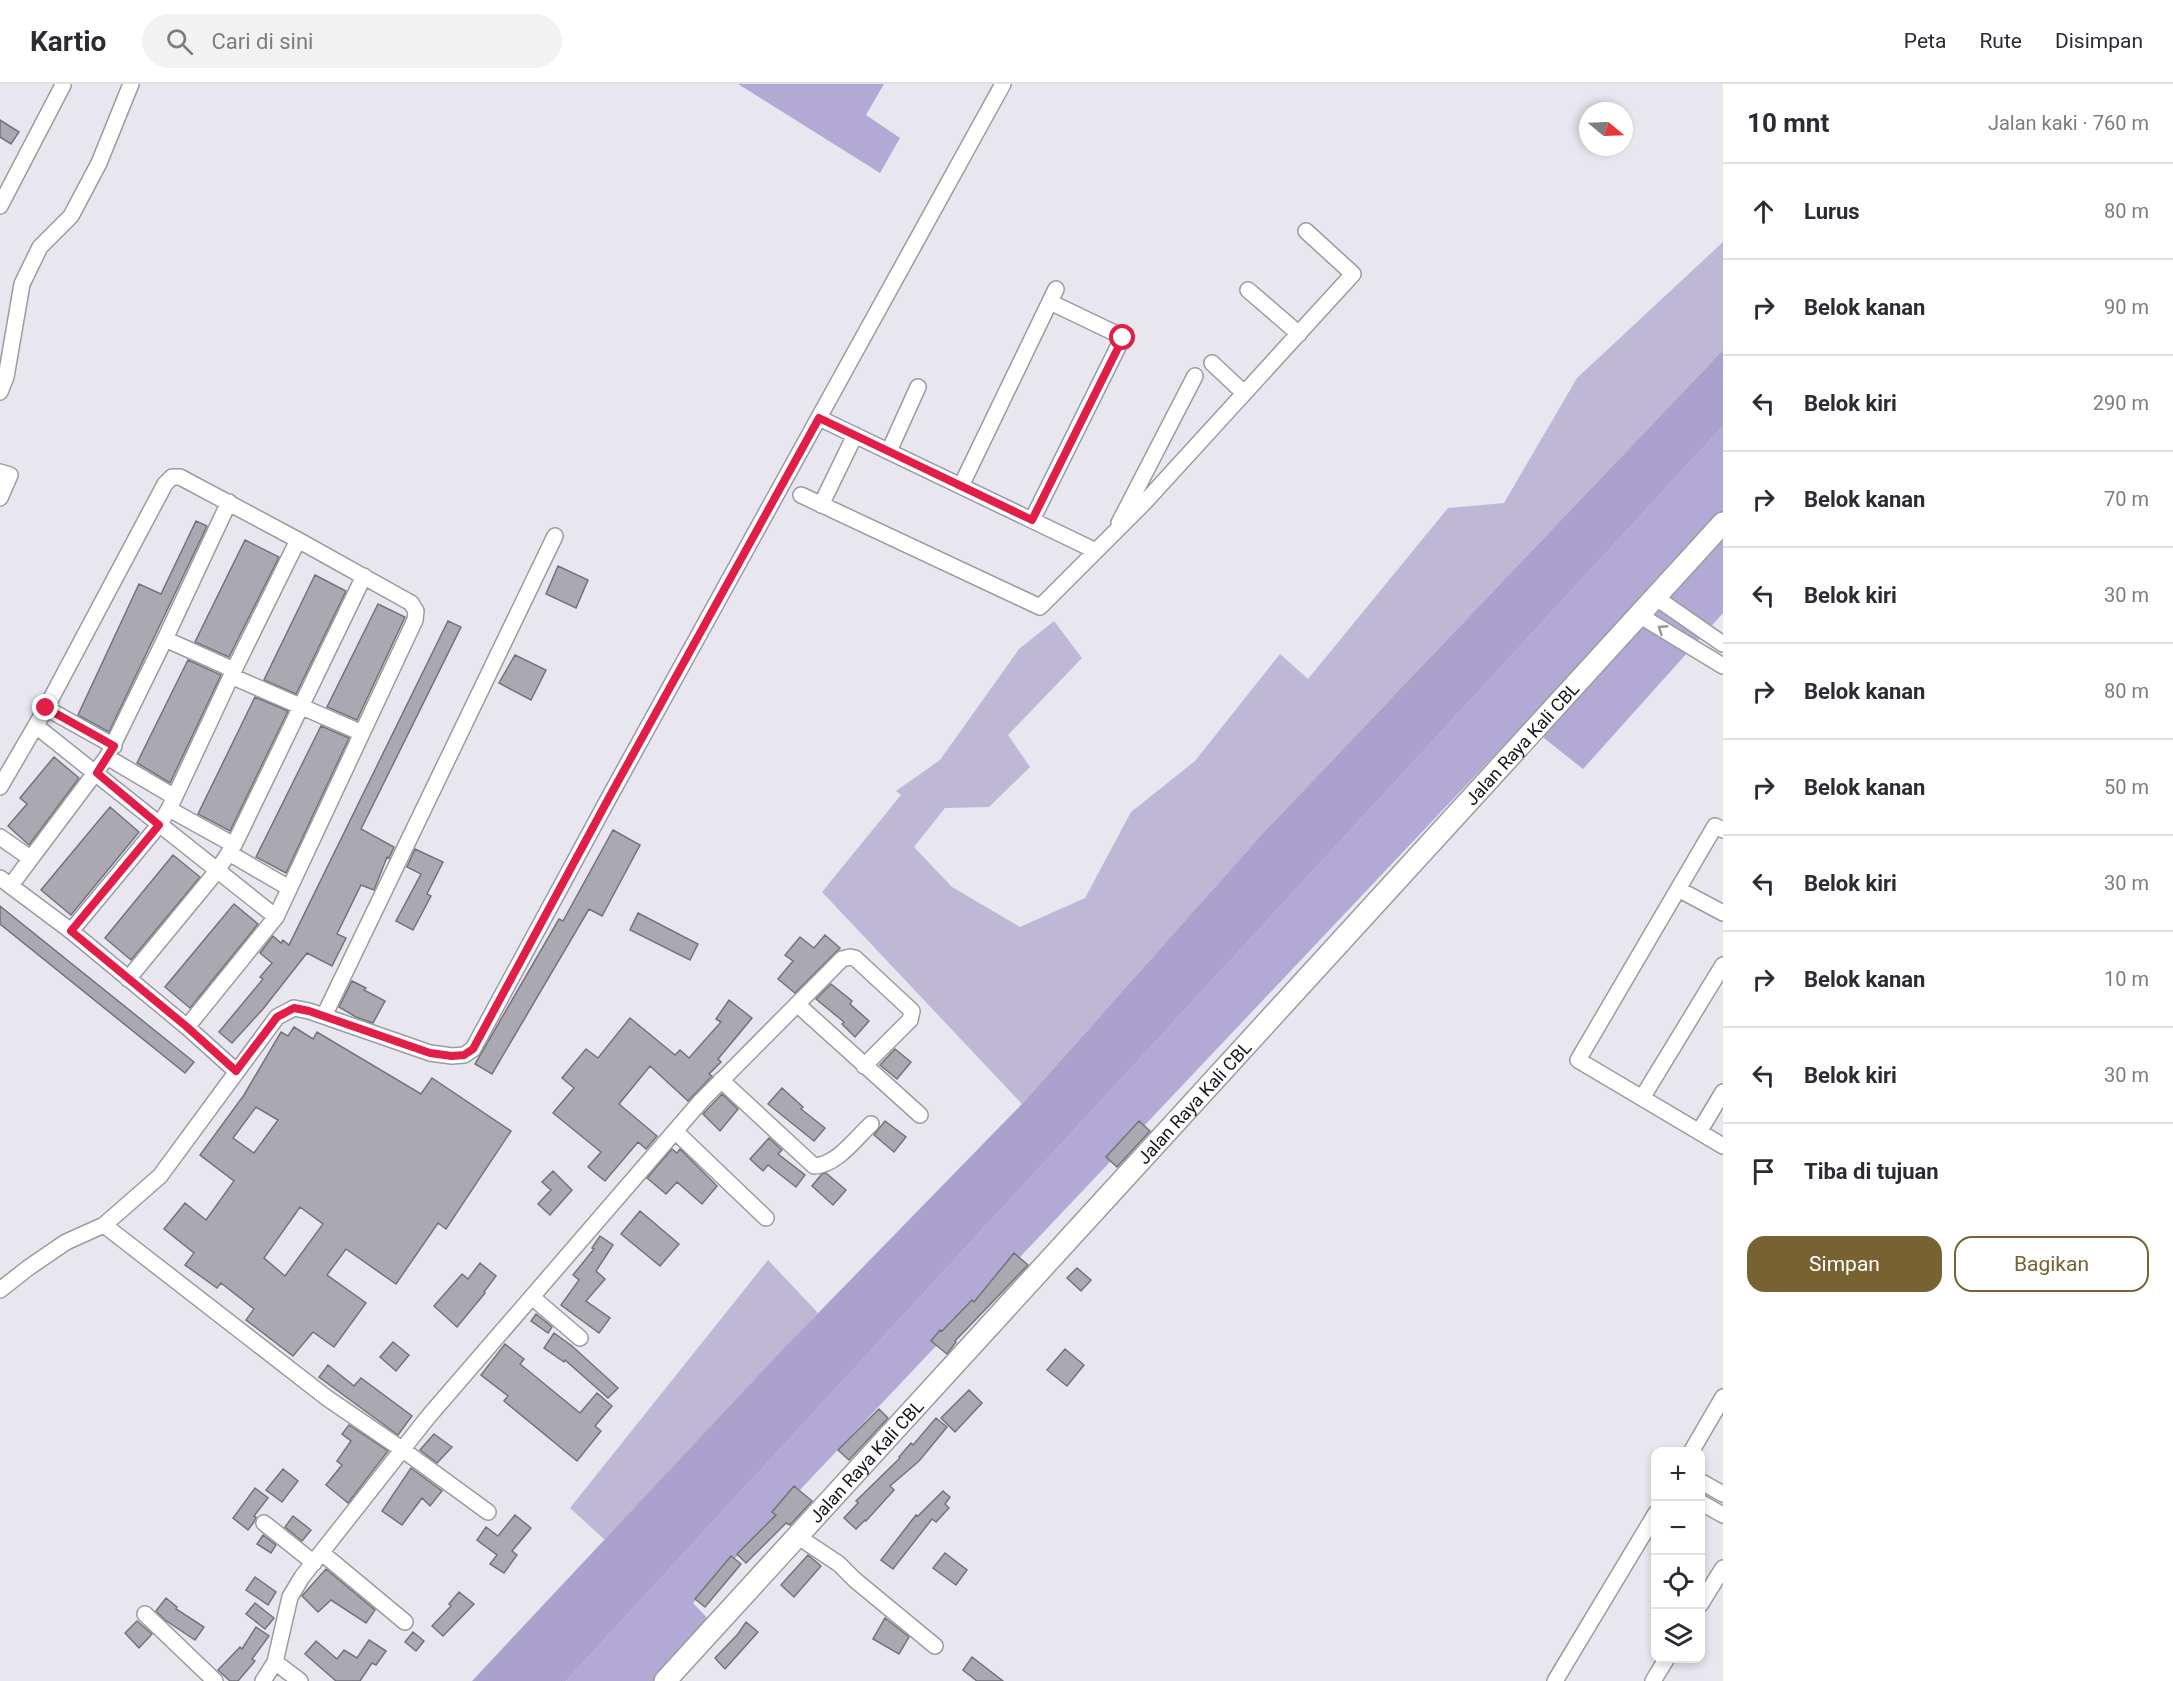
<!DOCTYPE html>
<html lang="id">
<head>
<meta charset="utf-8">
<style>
	body { margin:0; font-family:Roboto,sans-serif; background:#f2f2f3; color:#2b2b33 }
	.controls { position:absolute; right:18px; bottom:18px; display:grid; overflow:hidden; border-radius:12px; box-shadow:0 3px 9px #0003 }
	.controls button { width:54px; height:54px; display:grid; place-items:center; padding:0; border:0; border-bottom:2px solid #e1e1e2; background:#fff; color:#2b2b33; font:30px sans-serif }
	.compass { position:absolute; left:1579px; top:18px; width:54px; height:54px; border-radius:50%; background:#fff; box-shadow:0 3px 9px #0003; rotate:109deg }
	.stop { position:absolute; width:18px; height:18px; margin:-14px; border:4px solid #e11d48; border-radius:50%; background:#fff }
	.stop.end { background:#e11d48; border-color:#fff; box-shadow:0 2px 6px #0008 }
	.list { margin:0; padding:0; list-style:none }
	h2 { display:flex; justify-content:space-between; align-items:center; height:78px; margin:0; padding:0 24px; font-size:26px }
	h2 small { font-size:20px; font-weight:400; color:#7c7c81 }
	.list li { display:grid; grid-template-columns:39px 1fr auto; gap:18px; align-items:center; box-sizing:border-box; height:96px; padding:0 24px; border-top:2px solid #e1e1e2 }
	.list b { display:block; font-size:22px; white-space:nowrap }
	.list em { font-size:20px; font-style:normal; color:#7c7c81 }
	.actions { display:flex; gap:12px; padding:18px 24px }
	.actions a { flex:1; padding:14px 0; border:2px solid #786232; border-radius:18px; text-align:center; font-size:21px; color:#786232 }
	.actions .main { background:#786232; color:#fff }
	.icon { flex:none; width:33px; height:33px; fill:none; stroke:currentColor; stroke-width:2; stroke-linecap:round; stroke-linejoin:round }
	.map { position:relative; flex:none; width:1723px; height:1597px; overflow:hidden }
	header { display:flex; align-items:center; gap:36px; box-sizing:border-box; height:84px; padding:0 30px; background:#fff; border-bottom:2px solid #e1e1e2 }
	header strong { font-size:28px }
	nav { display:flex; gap:33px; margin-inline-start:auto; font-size:21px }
	.search { width:420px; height:54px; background:#f2f2f3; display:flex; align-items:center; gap:15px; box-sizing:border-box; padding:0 21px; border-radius:33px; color:#7c7c81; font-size:22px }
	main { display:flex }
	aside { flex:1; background:#fff }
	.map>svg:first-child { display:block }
	.green { fill:#beb8d6 }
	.forest { fill:#b3a9d5 }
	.water { fill:#aba1cd }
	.building { fill:#aaa9b1; stroke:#74737a; stroke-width:1.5; fill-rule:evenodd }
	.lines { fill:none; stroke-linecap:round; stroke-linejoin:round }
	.street-casing { stroke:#9c9aa2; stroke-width:18 }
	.secondary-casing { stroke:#9c9aa2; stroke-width:24 }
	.street { stroke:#fff; stroke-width:15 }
	.secondary { stroke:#fff; stroke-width:21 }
	.oneway { stroke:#979798 }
	.route { stroke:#e11d48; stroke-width:8 }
	.labels { text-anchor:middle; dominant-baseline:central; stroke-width:4.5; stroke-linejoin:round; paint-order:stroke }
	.street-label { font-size:18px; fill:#17171a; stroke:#fff }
</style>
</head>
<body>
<header>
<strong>Kartio</strong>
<div class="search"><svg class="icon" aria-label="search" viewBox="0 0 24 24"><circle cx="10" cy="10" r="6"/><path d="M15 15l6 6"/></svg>Cari di sini</div>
<nav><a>Peta</a><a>Rute</a><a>Disimpan</a></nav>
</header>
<main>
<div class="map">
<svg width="1723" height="1597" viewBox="0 0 1723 1597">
	<rect width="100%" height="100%" fill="#e8e7ef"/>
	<!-- green -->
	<path class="green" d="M1723,158V266L1264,748L1022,1020L822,808L901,711L896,707L940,676L1019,565L1054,537L1082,574L1008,651L1030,683L989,723L945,724L914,763L952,803L1020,843L1085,814L1131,728L1195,677L1280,570L1308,595L1448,424L1504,419L1577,294Z
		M768,1176L818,1229L605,1456L570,1424Z"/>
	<!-- forest -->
	<path class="forest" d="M738,0H884L866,31L900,54L880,89Z
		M1723,342V529L1583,685L1525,639L693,1519L713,1540L664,1597H566Z"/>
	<!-- water -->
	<path class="water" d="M1723,266V342L566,1597H472L787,1261L1022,1020L1264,748Z"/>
	<!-- building -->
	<path class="building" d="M0,36L19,48L11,60L0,53Z
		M196,437L207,442L109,648L78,631L139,500L161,510Z
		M245,456L279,473L229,573L195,558Z
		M558,482L588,496L576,524L546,510Z
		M315,491L346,507L296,610L264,596Z
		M378,520L405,533L357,636L327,623Z
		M448,537L461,543L361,745L394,763L389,774L387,773L374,806L361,801L337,850L346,854L332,882L307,869L263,925L232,959L219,948L263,895L260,893L272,879L260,869L273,852L281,859L283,856L289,861Z
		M515,571L546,586L531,616L499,599Z
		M188,576L221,591L170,699L137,679Z
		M255,613L288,627L230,747L198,730Z
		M321,642L349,654L286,789L256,773Z
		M54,673L79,694L29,761L8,742L27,720L20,714Z
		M110,723L139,748L71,831L41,806Z
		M613,746L640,761L602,832L589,825L492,990L475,980L559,835L563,837Z
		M415,765L443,778L427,810L431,812L413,846L396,837L421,790L407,783Z
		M173,771L200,793L131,876L105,854Z
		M234,820L258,840L190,924L165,903Z
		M0,822L194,978L185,989L0,840Z
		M638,829L698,860L690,876L630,846Z
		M825,851L840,864L795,909L778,895L793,877L785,871L800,853L814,864Z
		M352,897L366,904L364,906L385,917L373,939L356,933L339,923Z
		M831,900L852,917L850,920L869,937L855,953L842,940L844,938L816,915Z
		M729,916L752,934L718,975L721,978L709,990L712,992L688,1017L650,982L619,1020L657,1052L646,1065L638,1058L605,1097L588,1083L601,1068L553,1029L574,1004L562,994L586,965L598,974L630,934L675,971L680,966L689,974L721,938L716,935Z
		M294,943L313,955L317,948L421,1010L432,994L511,1047L446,1145L438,1139L396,1200L346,1165L327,1191L366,1219L334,1263L313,1248L293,1272L246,1236L254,1225L221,1199L217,1204L185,1181L194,1169L164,1145L185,1119L206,1136L234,1097L200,1071L244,1011L281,948L288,952ZM256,1023L278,1036L254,1069L233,1054ZM300,1123L323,1140L285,1192L264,1174Z
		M895,965L911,978L897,995L880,981Z
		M782,1004L803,1023L801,1025L825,1044L814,1057L768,1020Z
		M722,1010L738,1025L720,1047L703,1030Z
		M885,1037L906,1053L894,1068L874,1051Z
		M1139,1037L1150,1047L1117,1083L1106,1073Z
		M769,1054L782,1066L778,1070L805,1091L796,1103L768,1081L763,1087L750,1075Z
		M672,1065L677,1069L680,1065L717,1102L702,1120L677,1098L666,1110L647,1094Z
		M553,1087L572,1106L550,1131L538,1120L551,1106L542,1098Z
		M826,1089L846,1106L833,1121L812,1102L822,1090Z
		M640,1127L679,1160L660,1182L621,1150Z
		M600,1152L613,1161L596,1187L605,1195L586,1217L610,1234L599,1249L561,1221L579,1196L573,1191L594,1165L592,1164Z
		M1014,1169L1028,1181L955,1257L956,1258L947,1270L931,1257L940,1246L942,1247L972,1216L974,1218Z
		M480,1179L496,1192L484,1208L485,1209L457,1243L434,1222L462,1190L468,1195Z
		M1077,1184L1091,1196L1081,1207L1067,1194Z
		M536,1230L552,1243L548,1249L531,1237Z
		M554,1249L572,1262L618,1304L608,1314L565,1276L564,1278L544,1264Z
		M393,1258L409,1271L396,1287L380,1273Z
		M505,1260L524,1275L520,1280L580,1329L597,1309L612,1322L595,1342L601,1347L577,1377L504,1317L508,1312L481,1291Z
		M1065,1265L1084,1281L1067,1302L1047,1286Z
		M328,1281L354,1302L361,1294L412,1332L398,1351L319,1293Z
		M969,1306L982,1319L955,1348L941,1334Z
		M879,1325L888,1334L849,1376L838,1366Z
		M936,1334L947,1343L919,1377L890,1402L894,1406L866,1437L865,1436L856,1445L844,1434L858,1419L856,1417L900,1374L899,1373L911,1359L913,1361Z
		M349,1341L388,1367L348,1419L326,1401L342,1381L337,1377L351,1357L342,1350Z
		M434,1350L452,1363L437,1379L420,1366Z
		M411,1384L442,1407L430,1422L422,1414L402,1441L382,1427Z
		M283,1385L298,1397L282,1418L266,1406Z
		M794,1402L812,1417L790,1441L786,1439L746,1479L737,1470L776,1431L772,1428Z
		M255,1404L268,1414L254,1432L256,1433L254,1438L248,1446L233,1434Z
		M943,1407L950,1413L945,1420L949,1424L936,1438L932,1435L893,1485L881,1476L916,1431L918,1432Z
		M515,1431L531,1444L512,1467L517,1471L504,1489L490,1480L497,1471L477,1456L486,1443L498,1452Z
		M293,1432L311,1446L302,1457L285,1443Z
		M263,1451L276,1461L271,1469L257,1460Z
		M945,1469L967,1486L956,1501L933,1484Z
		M808,1471L821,1482L794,1513L781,1501Z
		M731,1472L741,1480L705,1523L695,1515Z
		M326,1485L375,1526L366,1539L331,1516L318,1528L302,1512Z
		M255,1493L276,1508L268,1521L246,1506Z
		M459,1508L474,1520L443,1552L432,1542L451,1522L449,1520Z
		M166,1514L177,1523L176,1525L204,1543L195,1556L165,1536L156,1527Z
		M255,1519L274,1534L265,1545L246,1530Z
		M885,1534L909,1553L899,1570L873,1555Z
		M137,1537L152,1550L139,1564L125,1549Z
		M746,1538L758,1548L725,1585L715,1574L738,1550Z
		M256,1543L269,1552L252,1575L255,1577L238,1597H230L218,1586L240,1563L242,1565Z
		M413,1548L424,1557L416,1567L405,1558Z
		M369,1556L386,1567L376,1581L372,1579L360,1597H336L305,1570L316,1557L337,1575L344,1566L357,1574Z
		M972,1573L1003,1597H977L963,1586Z"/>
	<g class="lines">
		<!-- street casing -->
		<g class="street-casing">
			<path id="street" d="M0,122L63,1
				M1248,206L1299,250
				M1212,279L1244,309
				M0,308L6,293L22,200L40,163L71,132L99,79L131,0
				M819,334L1096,467
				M889,367L918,303
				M0,388L10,391L0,414
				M961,402L1056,205
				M801,411L1040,523L1144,419L1353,190L1306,147
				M821,421L855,351
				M1032,436L1123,253L1050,218
				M1119,439L1195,292
				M1655,513L1723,560
				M1639,531L1723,582
				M165,555L234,586
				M231,592L362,649
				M46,624L114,662
				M36,642L276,833
				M107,673L173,712
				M0,703L46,624L165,400L172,393H180L298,456L411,519L416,527L415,536L276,833L187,943
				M169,725L234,761
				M1723,746L1715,742L1578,976L1723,1062
				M0,753L30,774
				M229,769L289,804
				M0,794L71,847L187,943L236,987
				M11,801L107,673L165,555L229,418
				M1678,805L1723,829
				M71,847L159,741L169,725L234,586L298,456
				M128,895L217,787L234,761L364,492
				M797,920L920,1031
				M324,932L555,452
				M721,996L814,1082C837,1081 855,1055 871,1040
				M1642,1014L1723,881
				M675,1047L766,1134
				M1699,1048L1723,1008
				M104,1141L327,1314L403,1366L488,1428
				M0,1206L28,1184L66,1158L104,1141L160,1092L277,933L294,924L309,927L430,969L452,972L464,971L473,965L611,710L1003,0
				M532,1213L580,1254
				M1691,1368L1723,1313
				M1700,1397L1723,1410
				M1700,1418L1723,1431
				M264,1439L314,1479
				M797,1452L839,1480L855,1496L935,1562
				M322,1469L405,1538
				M1700,1521L1723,1484
				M145,1530L215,1597
				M275,1578L300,1597
				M263,1597L275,1578L290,1513L302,1493L428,1333L701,1017L842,875L850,873L855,874L912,927L910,936L864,982
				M1555,1597L1656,1429
				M1653,1597L1667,1574"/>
		</g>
		<!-- secondary casing -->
		<g class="secondary-casing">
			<g id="secondary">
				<path id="s1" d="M665,1597L1723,439"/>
			</g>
		</g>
		<!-- street -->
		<use href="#street" class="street"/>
		<!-- secondary -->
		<use href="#secondary" class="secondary"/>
	</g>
	<!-- one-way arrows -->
	<defs><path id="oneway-chevron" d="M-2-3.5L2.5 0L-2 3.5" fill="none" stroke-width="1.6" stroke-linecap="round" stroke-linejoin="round" transform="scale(1.5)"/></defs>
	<use class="oneway" href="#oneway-chevron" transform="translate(1662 545) rotate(-147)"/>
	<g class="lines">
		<!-- route -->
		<path class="route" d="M46,624L114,662L97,689L159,741L71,847L187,943L236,987L277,933L294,924L309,927L430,969L452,972L464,971L473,965L611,710L819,334L1032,436L1123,254"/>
	</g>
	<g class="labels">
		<!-- street labels -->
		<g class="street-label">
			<text stroke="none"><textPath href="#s1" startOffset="1270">Jalan Raya Kali CBL</textPath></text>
			<text stroke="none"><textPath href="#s1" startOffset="784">Jalan Raya Kali CBL</textPath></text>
			<text stroke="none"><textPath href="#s1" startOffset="298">Jalan Raya Kali CBL</textPath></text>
		</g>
	</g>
</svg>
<div class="controls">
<button>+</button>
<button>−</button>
<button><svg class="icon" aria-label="locate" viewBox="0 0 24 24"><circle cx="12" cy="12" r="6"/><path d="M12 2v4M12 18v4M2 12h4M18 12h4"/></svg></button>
<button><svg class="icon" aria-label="layers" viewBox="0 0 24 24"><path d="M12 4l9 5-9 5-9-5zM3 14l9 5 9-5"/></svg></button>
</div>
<svg class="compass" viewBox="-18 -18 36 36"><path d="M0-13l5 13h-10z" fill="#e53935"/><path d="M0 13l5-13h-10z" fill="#7c7c81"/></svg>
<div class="stop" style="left:1123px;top:254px"></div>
<div class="stop end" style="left:46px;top:624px"></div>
</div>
<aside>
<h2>10 mnt<small>Jalan kaki · 760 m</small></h2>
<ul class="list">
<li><svg class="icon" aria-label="ahead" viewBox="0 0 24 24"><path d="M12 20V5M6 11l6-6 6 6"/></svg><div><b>Lurus</b></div><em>80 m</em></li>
<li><svg class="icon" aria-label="right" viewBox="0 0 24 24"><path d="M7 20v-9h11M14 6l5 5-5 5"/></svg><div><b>Belok kanan</b></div><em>90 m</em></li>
<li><svg class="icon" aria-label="left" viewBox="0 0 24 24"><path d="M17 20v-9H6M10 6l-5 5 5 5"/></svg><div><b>Belok kiri</b></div><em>290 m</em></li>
<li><svg class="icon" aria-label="right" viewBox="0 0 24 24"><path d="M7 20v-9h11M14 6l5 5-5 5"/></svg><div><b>Belok kanan</b></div><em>70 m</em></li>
<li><svg class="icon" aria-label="left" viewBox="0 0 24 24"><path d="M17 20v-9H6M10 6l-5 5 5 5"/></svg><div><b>Belok kiri</b></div><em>30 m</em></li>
<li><svg class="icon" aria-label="right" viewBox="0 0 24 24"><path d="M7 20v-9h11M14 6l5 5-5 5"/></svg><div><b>Belok kanan</b></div><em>80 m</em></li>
<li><svg class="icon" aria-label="right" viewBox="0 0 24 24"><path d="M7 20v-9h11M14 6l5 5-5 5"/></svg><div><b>Belok kanan</b></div><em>50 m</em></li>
<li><svg class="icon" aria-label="left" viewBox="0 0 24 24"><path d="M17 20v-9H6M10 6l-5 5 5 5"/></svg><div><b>Belok kiri</b></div><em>30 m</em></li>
<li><svg class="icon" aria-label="right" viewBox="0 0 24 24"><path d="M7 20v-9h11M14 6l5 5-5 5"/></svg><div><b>Belok kanan</b></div><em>10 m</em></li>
<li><svg class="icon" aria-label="left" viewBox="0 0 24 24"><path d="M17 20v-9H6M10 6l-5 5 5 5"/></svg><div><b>Belok kiri</b></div><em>30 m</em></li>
<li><svg class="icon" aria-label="arrive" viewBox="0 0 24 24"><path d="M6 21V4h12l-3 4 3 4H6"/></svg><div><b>Tiba di tujuan</b></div></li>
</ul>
<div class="actions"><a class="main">Simpan</a><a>Bagikan</a></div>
</aside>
</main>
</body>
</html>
